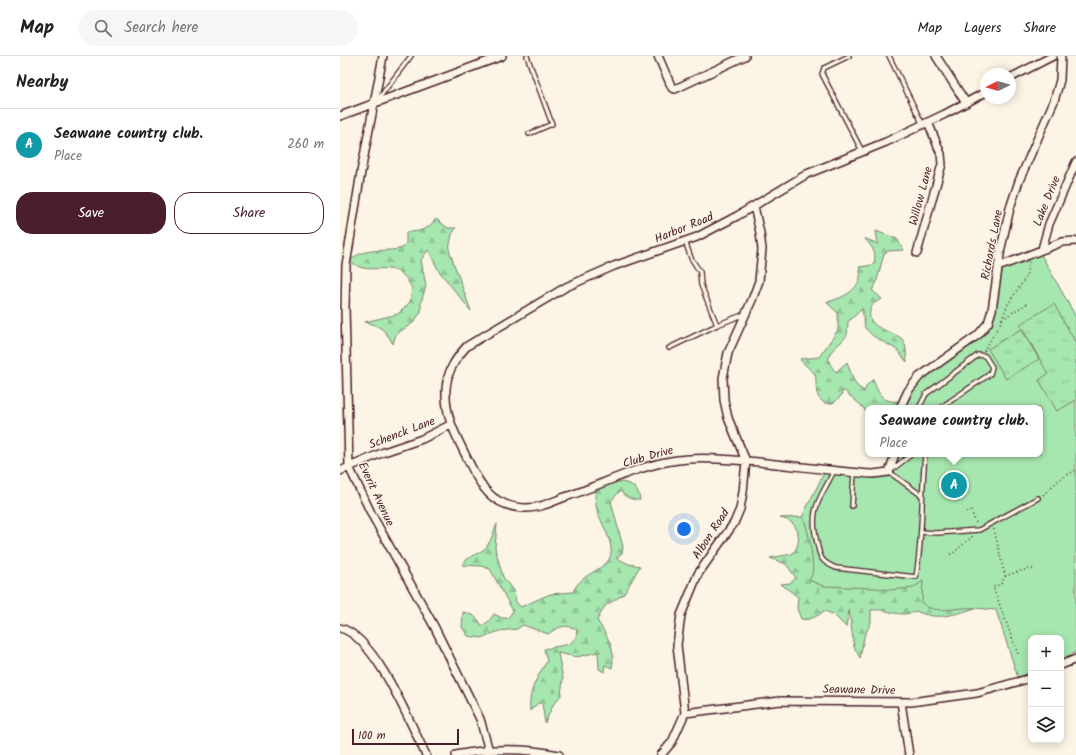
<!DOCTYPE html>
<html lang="en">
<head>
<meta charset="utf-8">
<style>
	body { margin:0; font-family:Kalam,sans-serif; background:#f6f6f6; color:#222 }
	.controls { position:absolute; right:12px; bottom:12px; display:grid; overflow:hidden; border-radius:8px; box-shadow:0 2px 10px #0003 }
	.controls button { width:36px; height:36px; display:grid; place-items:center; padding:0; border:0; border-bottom:1px solid #e0e0e0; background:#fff; color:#222; font:20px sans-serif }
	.compass { position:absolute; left:640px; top:12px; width:36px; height:36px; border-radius:50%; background:#fff; box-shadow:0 2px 10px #0003; rotate:265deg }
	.scale { position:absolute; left:12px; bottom:10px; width:107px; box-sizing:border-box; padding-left:4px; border:2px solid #4a1f2b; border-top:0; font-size:11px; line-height:14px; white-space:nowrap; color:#4a1f2b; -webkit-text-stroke:3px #fcf5e5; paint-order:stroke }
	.you { position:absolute; left:344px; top:473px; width:14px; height:14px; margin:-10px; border:3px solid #fff; border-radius:50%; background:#1a73e8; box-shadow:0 0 0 6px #1a73e833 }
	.badge { display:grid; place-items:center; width:26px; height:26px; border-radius:50%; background:#4a1f2b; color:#fff; font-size:13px; font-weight:700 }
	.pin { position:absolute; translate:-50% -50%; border:2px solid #fff; box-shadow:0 1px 4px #0006 }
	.popup { position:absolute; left:525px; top:349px; width:178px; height:52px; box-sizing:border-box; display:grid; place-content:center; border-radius:8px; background:#fff; filter:drop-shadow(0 1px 3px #0005); font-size:13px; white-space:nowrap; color:#767676 }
	.popup b { font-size:15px; color:#222 }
	.popup::after { content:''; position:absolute; left:50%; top:100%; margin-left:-8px; border:8px solid transparent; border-top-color:#fff }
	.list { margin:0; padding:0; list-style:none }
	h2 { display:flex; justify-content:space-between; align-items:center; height:52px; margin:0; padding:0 16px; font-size:17px }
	h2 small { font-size:13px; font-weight:400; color:#767676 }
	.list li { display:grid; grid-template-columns:26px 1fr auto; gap:12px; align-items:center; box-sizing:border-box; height:72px; padding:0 16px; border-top:1px solid #e0e0e0 }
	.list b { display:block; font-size:15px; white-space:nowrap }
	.list p { margin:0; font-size:13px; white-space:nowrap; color:#767676 }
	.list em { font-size:13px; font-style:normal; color:#767676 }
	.actions { display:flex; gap:8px; padding:12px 16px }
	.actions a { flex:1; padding:9px 0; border:1px solid #4a1f2b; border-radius:16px; text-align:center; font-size:14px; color:#4a1f2b }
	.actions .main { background:#4a1f2b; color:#fff }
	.icon { flex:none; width:22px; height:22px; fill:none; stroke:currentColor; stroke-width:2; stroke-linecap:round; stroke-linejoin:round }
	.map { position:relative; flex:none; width:736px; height:699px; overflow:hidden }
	header { display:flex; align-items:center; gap:24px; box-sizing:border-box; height:56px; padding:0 20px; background:#fff; border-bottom:1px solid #e0e0e0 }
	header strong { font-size:19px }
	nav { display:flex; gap:22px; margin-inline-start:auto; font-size:14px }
	.search { width:280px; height:36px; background:#f6f6f6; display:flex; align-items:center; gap:10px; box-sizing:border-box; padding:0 14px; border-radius:22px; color:#767676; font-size:15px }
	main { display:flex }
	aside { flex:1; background:#fff }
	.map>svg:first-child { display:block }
	.green { fill:#a6e6af; stroke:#78826d }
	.forest { fill:url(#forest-firs); stroke:#78826d }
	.park { fill:url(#park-tufts); stroke:#78826d }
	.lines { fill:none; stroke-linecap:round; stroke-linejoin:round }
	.service-casing { stroke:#4a1f2b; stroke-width:6 }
	.minor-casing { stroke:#4a1f2b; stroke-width:10 }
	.path { stroke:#4a1f2b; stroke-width:1.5; stroke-dasharray:1 3; stroke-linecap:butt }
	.service { stroke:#fcf5e5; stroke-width:3.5 }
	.minor { stroke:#fcf5e5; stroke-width:7 }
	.labels { text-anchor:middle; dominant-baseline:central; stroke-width:3; stroke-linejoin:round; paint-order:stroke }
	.street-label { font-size:12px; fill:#4a1f2b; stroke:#fcf5e5 }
</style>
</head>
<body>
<header>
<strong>Map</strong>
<div class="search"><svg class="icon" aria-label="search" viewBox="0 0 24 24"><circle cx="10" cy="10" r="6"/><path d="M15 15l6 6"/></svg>Search here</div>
<nav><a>Map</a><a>Layers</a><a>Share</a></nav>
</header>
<main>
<aside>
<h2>Nearby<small></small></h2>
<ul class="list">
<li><span class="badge" style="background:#0f9aa8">A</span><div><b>Seawane country club.</b><p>Place</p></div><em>260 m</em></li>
</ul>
<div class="actions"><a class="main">Save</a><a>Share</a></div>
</aside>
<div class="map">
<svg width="736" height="699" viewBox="0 0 736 699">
	<defs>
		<pattern id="forest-firs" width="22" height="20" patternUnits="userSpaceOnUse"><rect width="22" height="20" fill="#a6e6af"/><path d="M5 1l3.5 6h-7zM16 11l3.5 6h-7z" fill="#90c597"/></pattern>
		<pattern id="park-tufts" width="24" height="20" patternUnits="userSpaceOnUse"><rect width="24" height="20" fill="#a6e6af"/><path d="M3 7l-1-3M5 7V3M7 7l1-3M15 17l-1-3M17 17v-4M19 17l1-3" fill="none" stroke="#90c597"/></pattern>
	</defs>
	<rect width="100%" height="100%" fill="#fcf5e5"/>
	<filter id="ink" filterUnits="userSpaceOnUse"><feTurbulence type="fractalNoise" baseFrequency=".025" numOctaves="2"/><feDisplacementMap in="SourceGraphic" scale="8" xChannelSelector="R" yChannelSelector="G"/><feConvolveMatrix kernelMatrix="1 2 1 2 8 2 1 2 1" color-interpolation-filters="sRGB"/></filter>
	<g filter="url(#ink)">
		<!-- green -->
		<path class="green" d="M699,195L736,261V596L721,603V582H691V616L678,622L656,554L635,552L590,557L461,533L462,461L486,413L545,418L553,398H700V352H560L582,316L640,277L649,264L658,212Z"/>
		<!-- forest -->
		<path class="forest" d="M96,163L108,172H116L112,178L109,194L131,255L99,215L88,194L81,204L86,230L81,246V256L73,267L56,278L53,288C45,274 41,270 25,266L58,258L70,246L72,232C69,228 67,222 63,219C47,205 27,221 10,205C23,190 45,197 63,192L66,187V176C80,176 87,174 96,163Z
			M536,175L557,183L564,194L548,195L544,198L536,228L532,234L542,243C536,246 531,248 530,255C526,274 554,274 563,284C567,290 566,299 567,306L556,293L533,280L525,272L522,253L508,266L507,279C498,293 478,297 496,316L507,306L513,323L517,330L524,335L527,329L533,323C538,337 542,347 558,345L557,352H528V359L522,350L503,334C501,345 486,355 478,340C475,334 477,325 475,318L462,306L460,303L479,301L498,274V257L486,246C503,243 526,231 519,211L533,209C538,197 532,191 524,182L538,188Z
			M261,425C277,426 298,423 300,444C291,444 285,441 280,435L271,445L283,491L282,497L276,502L289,508L300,510L284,538L265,550L257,564C267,581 276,591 272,612L265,609L264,616L259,613L258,596L237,601L218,597L223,623L221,639L213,649L205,667L202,647H198L190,655C188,635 197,621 207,605L204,593L230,588L236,581L237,574C225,567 219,571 208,578L183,569L177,573L159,575L141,582L128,580L122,571L123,556C132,558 138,561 142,570L149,565L154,558L162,562H168L173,555L150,513L141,510L122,509C129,499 135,500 143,494C151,488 153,476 157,468L155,492L163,521L174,536L176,546L181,551L210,538L233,536C239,521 253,518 265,508C281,495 261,469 257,454C255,447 255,439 255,432Z
			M462,461C468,467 475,511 472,518C472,520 470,522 469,524L483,530L535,532L550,534L573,532L583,525L582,547C595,560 618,550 635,552C613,559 597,565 576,555C558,563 549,552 531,554V566L524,581L520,602L514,591L509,554L506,571L493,558L484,555C478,560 469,565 461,563L457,553L458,541L441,528L450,527L456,522L446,508L430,502L452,498C460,491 461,475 452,467C449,464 444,463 440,462Z"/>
		<!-- park -->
		<path class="park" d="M714,248L736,287V344L717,355L699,324L708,318L680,268Z
			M681,273L699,303L666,323L648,293Z"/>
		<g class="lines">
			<!-- service casing -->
			<g class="service-casing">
				<path id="service" d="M187,0L212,68L189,78
					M509,0L484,12L482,18L522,95
					M549,0L583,69
					M36,46L71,0
					M345,185L351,202L360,216L361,229L377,269
					M329,292L377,269L405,258
					M579,352L586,338L638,299L645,300L652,311L650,318L600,352
					M572,398L549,416L581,439
					M494,415C479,445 469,452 477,487C480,503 482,506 496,512L576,521C583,481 581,440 585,399L583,398
					M512,450L514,416
					M581,476L596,477L639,474L698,442"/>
			</g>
			<!-- minor casing -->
			<g class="minor-casing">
				<path id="minor" d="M43,0L21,116L6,209L5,252L9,411L32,459L94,570L140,663L149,695
					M318,0L332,32L335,33L405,0
					M596,0L626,47
					M670,22L713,0
					M0,60L162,0
					M702,193L709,168L736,106
					M577,197L602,108L601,98L588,66
					M658,211L722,186L736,185
					M560,352L568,335L579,321L638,279L648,267L652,254L661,192L670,152L679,125L714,45L720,24L721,0
					M555,398L549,416L533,418C486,415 440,407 394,404C373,402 352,401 331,405C295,411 259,430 225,441C212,446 198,453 184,452C147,450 138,424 124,396C113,374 105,358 106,333C107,315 116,302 127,290L226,231L274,210L357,181L397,160L467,118L546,86L605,58L646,36
					M0,415L44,396L82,383L110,369
					M0,572C35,580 70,667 86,699
					M721,609L736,603
					M561,646L569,699
					M345,657L440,645L571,646L637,637L691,622
					M116,699C150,692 185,692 219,699
					M321,699L332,686L345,657L337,589L341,559L358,518L394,467L400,453L403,436L406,405L388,362L384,344L383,322L388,297L412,244L419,225L422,193L420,177L414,150"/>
			</g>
			<!-- path -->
			<path class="path" d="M662,263L688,247
				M644,295L660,268L668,248L686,221L689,206
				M703,439L720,423L736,414
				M627,456L631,455L637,469
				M654,473L665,520L661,528L653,531L678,598
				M610,498H612L633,480
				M665,520L687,513H694"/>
			<!-- service -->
			<use href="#service" class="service"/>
			<!-- minor -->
			<use href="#minor" class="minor"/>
		</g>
	</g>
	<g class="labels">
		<!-- street labels -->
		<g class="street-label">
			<text transform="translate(581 140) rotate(-75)">Willow Lane</text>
			<text transform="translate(707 145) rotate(-68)">Lake Drive</text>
			<text transform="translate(344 172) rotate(-22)">Harbor Road</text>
			<text transform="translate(652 189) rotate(-79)">Richards Lane</text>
			<text transform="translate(62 377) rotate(-21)">Schenck Lane</text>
			<text transform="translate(308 401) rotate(-16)">Club Drive</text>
			<text transform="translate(36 438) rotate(65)">Everit Avenue</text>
			<text transform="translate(371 478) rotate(-57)">Albon Road</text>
			<text transform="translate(519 634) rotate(1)">Seawane Drive</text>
		</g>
	</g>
</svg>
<div class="controls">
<button>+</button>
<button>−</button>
<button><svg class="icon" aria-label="layers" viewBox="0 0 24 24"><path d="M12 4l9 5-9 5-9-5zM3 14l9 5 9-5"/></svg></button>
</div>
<svg class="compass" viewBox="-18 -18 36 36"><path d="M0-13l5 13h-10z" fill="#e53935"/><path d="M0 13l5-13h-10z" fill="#767676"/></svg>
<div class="scale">100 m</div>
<div class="you"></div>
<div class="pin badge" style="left:614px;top:429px;background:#0f9aa8">A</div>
<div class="popup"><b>Seawane country club.</b>Place</div>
</div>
</main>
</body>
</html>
